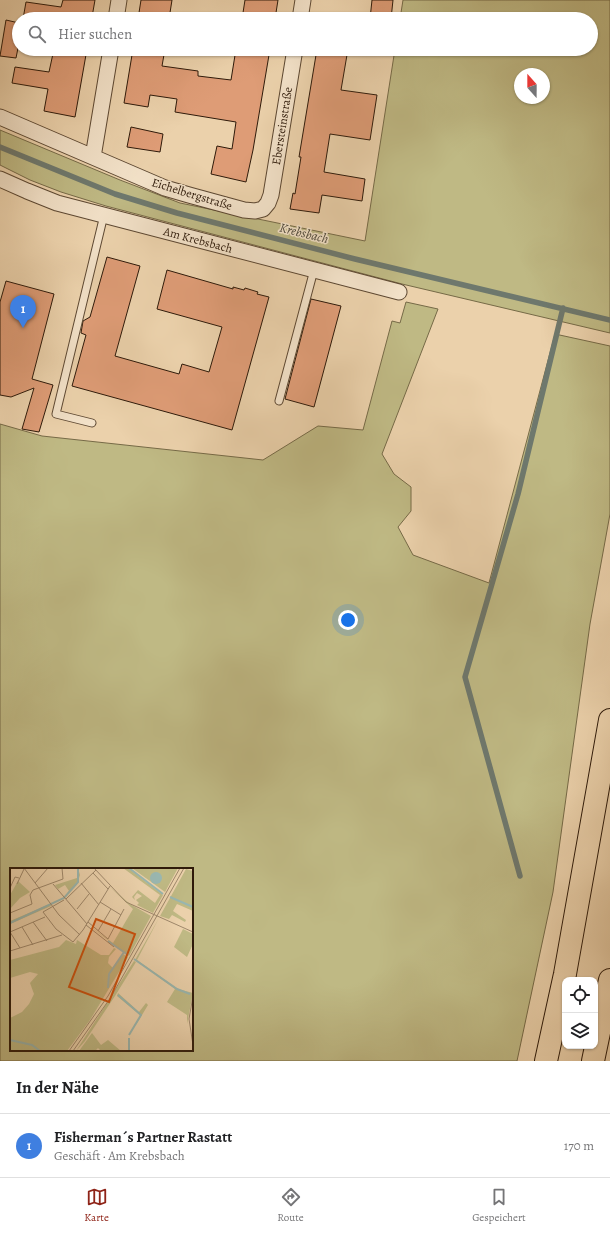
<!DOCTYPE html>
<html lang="de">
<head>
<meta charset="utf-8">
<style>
	body { margin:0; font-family:Alegreya,serif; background:#f2f2f2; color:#202124 }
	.controls { position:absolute; right:12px; bottom:12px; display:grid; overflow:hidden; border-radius:8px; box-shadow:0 1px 3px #0004 }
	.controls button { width:36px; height:36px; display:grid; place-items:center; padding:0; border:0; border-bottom:1px solid #e0e0e0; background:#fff; color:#202124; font:20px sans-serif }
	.compass { position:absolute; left:514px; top:68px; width:36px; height:36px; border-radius:50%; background:#fff; box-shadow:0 1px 3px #0004; rotate:339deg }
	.you { position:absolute; left:348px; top:620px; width:14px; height:14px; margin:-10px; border:3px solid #fff; border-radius:50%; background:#1a73e8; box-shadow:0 0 0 6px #1a73e833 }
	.badge { display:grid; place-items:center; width:26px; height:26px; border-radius:50%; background:#8f2418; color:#fff; font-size:13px; font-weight:700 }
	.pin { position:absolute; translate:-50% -33px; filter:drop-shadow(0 1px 2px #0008) }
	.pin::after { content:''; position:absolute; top:21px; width:14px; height:12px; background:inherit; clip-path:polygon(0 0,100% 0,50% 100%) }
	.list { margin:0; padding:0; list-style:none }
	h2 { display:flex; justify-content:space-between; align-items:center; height:52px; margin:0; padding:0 16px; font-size:17px }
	h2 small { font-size:13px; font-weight:400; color:#757577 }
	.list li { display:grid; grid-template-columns:26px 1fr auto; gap:12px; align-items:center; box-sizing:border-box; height:64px; padding:0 16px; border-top:1px solid #e0e0e0 }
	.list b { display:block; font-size:15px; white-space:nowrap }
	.list p { margin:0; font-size:13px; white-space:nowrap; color:#757577 }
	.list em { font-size:13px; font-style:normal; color:#757577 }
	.icon { flex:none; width:22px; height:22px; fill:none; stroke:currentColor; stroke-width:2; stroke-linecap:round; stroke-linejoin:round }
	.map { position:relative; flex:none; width:610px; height:1061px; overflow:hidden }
	.search { position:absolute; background:#fff; box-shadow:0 1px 3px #0004; left:12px; right:12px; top:12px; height:44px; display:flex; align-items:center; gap:10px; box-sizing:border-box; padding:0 14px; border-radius:22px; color:#757577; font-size:15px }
	.sheet { height:116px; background:#fff }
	nav { display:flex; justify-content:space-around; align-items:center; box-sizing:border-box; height:56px; border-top:1px solid #e0e0e0; background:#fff; font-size:11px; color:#757577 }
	nav a { display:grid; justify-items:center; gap:2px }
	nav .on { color:#8f2418 }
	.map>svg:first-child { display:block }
	.green { fill:#bfb984; stroke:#766a47; fill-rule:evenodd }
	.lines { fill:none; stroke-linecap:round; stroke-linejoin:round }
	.stream { stroke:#6e786d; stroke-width:5.5 }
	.building { fill:#de9c76; stroke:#2e1a0a }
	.service-casing { stroke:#5d4832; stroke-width:9 }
	.minor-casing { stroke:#5d4832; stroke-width:17 }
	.motorway-casing { stroke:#2e1a0a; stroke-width:24 }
	.service { stroke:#f2e1c8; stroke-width:7 }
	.minor { stroke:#f2e1c8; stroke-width:15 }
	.motorway { stroke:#ebd1ab; stroke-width:22 }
	.labels { text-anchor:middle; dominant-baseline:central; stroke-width:3; stroke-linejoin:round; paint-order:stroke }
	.street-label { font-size:12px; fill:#2e1a0a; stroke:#f2e1c8 }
	.water-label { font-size:13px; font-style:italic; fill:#4e493c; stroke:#f2e1c8 }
	.inset-river { fill:none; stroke:#99b6af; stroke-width:2 }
	.inset-road { fill:none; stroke:#9f886b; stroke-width:1 }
	.view { fill:#cc500c; fill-opacity:0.15; stroke:#cc500c; stroke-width:2 }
	.inset-edge { fill:none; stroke:#2e1a0a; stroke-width:2 }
</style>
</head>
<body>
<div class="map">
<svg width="610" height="1061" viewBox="0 0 610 1061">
	<rect width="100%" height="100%" fill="#ebd1ab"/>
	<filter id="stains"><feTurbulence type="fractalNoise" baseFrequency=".005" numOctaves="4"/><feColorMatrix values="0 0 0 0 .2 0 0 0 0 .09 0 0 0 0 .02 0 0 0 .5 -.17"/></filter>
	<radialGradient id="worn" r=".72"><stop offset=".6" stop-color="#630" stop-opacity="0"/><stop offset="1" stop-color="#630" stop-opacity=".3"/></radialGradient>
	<!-- green -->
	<path class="green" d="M403,0H610V333L402,284L106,206L61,192L30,180L0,165V130L120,180L180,203L365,241L395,49H591V19H400ZM520,74H544V98H520Z
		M406,302L438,309L382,454L394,474L411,487V511L398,527L413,555L489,583L555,334L610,346V514L590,624L553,892L517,1061H0V424L42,436L263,460L318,426L363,430L392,321L400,323ZM11,869H192V1050H11Z"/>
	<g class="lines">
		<!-- stream -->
		<path class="stream" d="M0,147L115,194L177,213L355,259L610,320
			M520,876L465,677L518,494L563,308"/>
	</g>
	<!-- building -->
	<path class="building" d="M63,0H95L92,17L87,16L86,19H23L26,2L61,7Z
		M141,0H172L169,19H138Z
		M245,0H278L275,19H242Z
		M372,0H393L391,19H370Z
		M6,20L19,23V43L16,58L0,56Z
		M54,49H87L75,117L44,111L48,89L12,83L15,67L49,72Z
		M133,49H165L162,66L198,71V76L231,80L236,49H270L253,150L246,182L211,174L217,146L232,149L236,122L175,112L177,99L150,95L148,107L124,103Z
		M317,49H348L341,90L377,95L370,140L330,134L324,172L365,179L362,201L322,195L319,213L290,209L293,193L295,194L301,157H299Z
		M131,127L163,134L160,152L127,147Z
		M107,257L140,266L115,356L179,374L182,364L209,372L222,327L157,309L167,270L233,289V287L244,290L245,288L258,292L257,294L269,297L232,430L72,386L86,335L81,333L83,321L90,317Z
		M6,281L54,294L32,379L53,385L39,432L22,429L34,388L11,397L0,395V302Z
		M311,299L341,306L314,407L285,399Z"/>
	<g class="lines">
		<!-- service casing -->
		<g class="service-casing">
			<path id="service" d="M279,401L314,270
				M92,423L56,414L104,215"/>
		</g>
		<!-- minor casing -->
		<g class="minor-casing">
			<path id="minor" d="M116,19L119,0
				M300,19L303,0
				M0,117L165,188L189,195L244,210L255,211L263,209L268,203L271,195L295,49
				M93,157L111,49
				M0,179L27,191L57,203L399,292"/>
		</g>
		<!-- motorway casing -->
		<g class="motorway-casing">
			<path id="motorway" d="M546,1061L565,974L610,720
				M593,1061L610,980"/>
		</g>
		<!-- service -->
		<use href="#service" class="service"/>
		<!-- minor -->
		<use href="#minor" class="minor"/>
		<!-- motorway -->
		<use href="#motorway" class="motorway"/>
	</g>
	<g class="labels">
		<!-- street labels -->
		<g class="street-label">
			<text transform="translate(282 126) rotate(-81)">Ebersteinstraße</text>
			<text transform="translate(192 194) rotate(17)">Eichelbergstraße</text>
			<text transform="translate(198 240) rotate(15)">Am Krebsbach</text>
		</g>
		<!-- water labels -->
		<g class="water-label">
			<text transform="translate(304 233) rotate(14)">Krebsbach</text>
		</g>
	</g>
	<!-- overview -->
	<g transform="translate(10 868)">
		<rect width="183" height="183" fill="#ebd1ab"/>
		<path d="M68,0L70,7L68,13L54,30L59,23L55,17L48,21L45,17L67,10ZM113,0H118L153,27L143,45L127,37L129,35L126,32L132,28L127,25L124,29L125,32L122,29L128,22L145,35L150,27ZM122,0H168L155,24ZM176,1L183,3V43L167,36L163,43L176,52L175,54L162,47L159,51L150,48ZM8,13L20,24L10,30L0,41V27ZM100,19L120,36L141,48L119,88L78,57L103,75L123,41ZM40,36L41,38L0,56V53ZM149,50L127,92L168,121L183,125L177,156V147L157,134L165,121L125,92ZM173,61L183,66V76L177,89L164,79ZM56,72L66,76L67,72L91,87H99L104,80L106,81L99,89L98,95L103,100L113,86L118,89L80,152L57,183H0V150L12,144L19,136L24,126L20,115L28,106L20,104L0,110V92L49,79ZM124,93L126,94L105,128L75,173L66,183ZM108,125L129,144L136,135L138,137L126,157L130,147L107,128ZM82,165L91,177L98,172L111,183H91L88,180L85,183H69Z" fill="#bfb984"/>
		<path d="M140 10a6 6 0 1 1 12 0a6 6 0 1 1-12 0Z" fill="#99b6af"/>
		<path class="inset-river" d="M119,0L153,26M160,29L183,39M0,55L54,30L68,14V0M98,73L118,87M124,91L167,121L180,126M98,120L99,106L114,84M108,127L131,147L119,167M0,172L22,177L30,183M119,183V170"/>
		<path class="inset-road" d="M14,0L49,47L70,67M84,0L116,34L183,64M83,5L98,21M25,15L38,0M71,15L89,37M7,16L14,1M43,16L77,56M0,20L5,9L9,10M56,31L86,2M54,32L33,44L46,61L63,74L73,62L100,18M90,34L111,47M67,41L79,26M0,45L22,36L20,27L23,22L53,11L52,0M23,54L37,73M78,54L98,71L114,41M76,57L104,79M12,59L23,77M88,63L101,41M10,80L0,64L35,49M0,83L52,67M183,128L179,151L183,177M59,183L98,128L170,0M63,183L101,129L174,0"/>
		<path class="view" d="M86,51L125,66L99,134L59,119Z"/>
		<rect width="183" height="183" class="inset-edge"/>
	</g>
	<rect width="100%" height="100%" filter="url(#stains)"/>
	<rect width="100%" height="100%" fill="url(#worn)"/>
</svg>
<div class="controls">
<button><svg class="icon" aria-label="locate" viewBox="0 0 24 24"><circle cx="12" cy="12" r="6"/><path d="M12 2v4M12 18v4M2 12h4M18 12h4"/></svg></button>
<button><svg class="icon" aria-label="layers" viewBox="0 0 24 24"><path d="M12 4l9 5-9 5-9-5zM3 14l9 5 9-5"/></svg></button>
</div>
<svg class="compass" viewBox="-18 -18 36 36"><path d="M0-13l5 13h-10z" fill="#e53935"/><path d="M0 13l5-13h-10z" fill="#757577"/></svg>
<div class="you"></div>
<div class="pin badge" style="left:23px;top:328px;background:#3f7fe0">1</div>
<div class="search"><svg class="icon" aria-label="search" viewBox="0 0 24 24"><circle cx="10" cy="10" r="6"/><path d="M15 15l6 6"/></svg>Hier suchen</div>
</div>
<section class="sheet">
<h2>In der Nähe<small></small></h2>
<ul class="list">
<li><span class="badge" style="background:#3f7fe0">1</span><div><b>Fisherman´s Partner Rastatt</b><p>Geschäft · Am Krebsbach</p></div><em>170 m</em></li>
</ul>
</section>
<nav>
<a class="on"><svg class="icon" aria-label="map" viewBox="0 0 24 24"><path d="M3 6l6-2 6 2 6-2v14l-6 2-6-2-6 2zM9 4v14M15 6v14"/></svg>Karte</a>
<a><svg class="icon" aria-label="directions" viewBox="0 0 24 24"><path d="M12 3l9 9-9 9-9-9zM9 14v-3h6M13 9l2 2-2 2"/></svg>Route</a>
<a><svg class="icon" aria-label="saved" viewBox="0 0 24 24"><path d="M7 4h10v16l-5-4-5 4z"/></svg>Gespeichert</a>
</nav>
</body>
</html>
